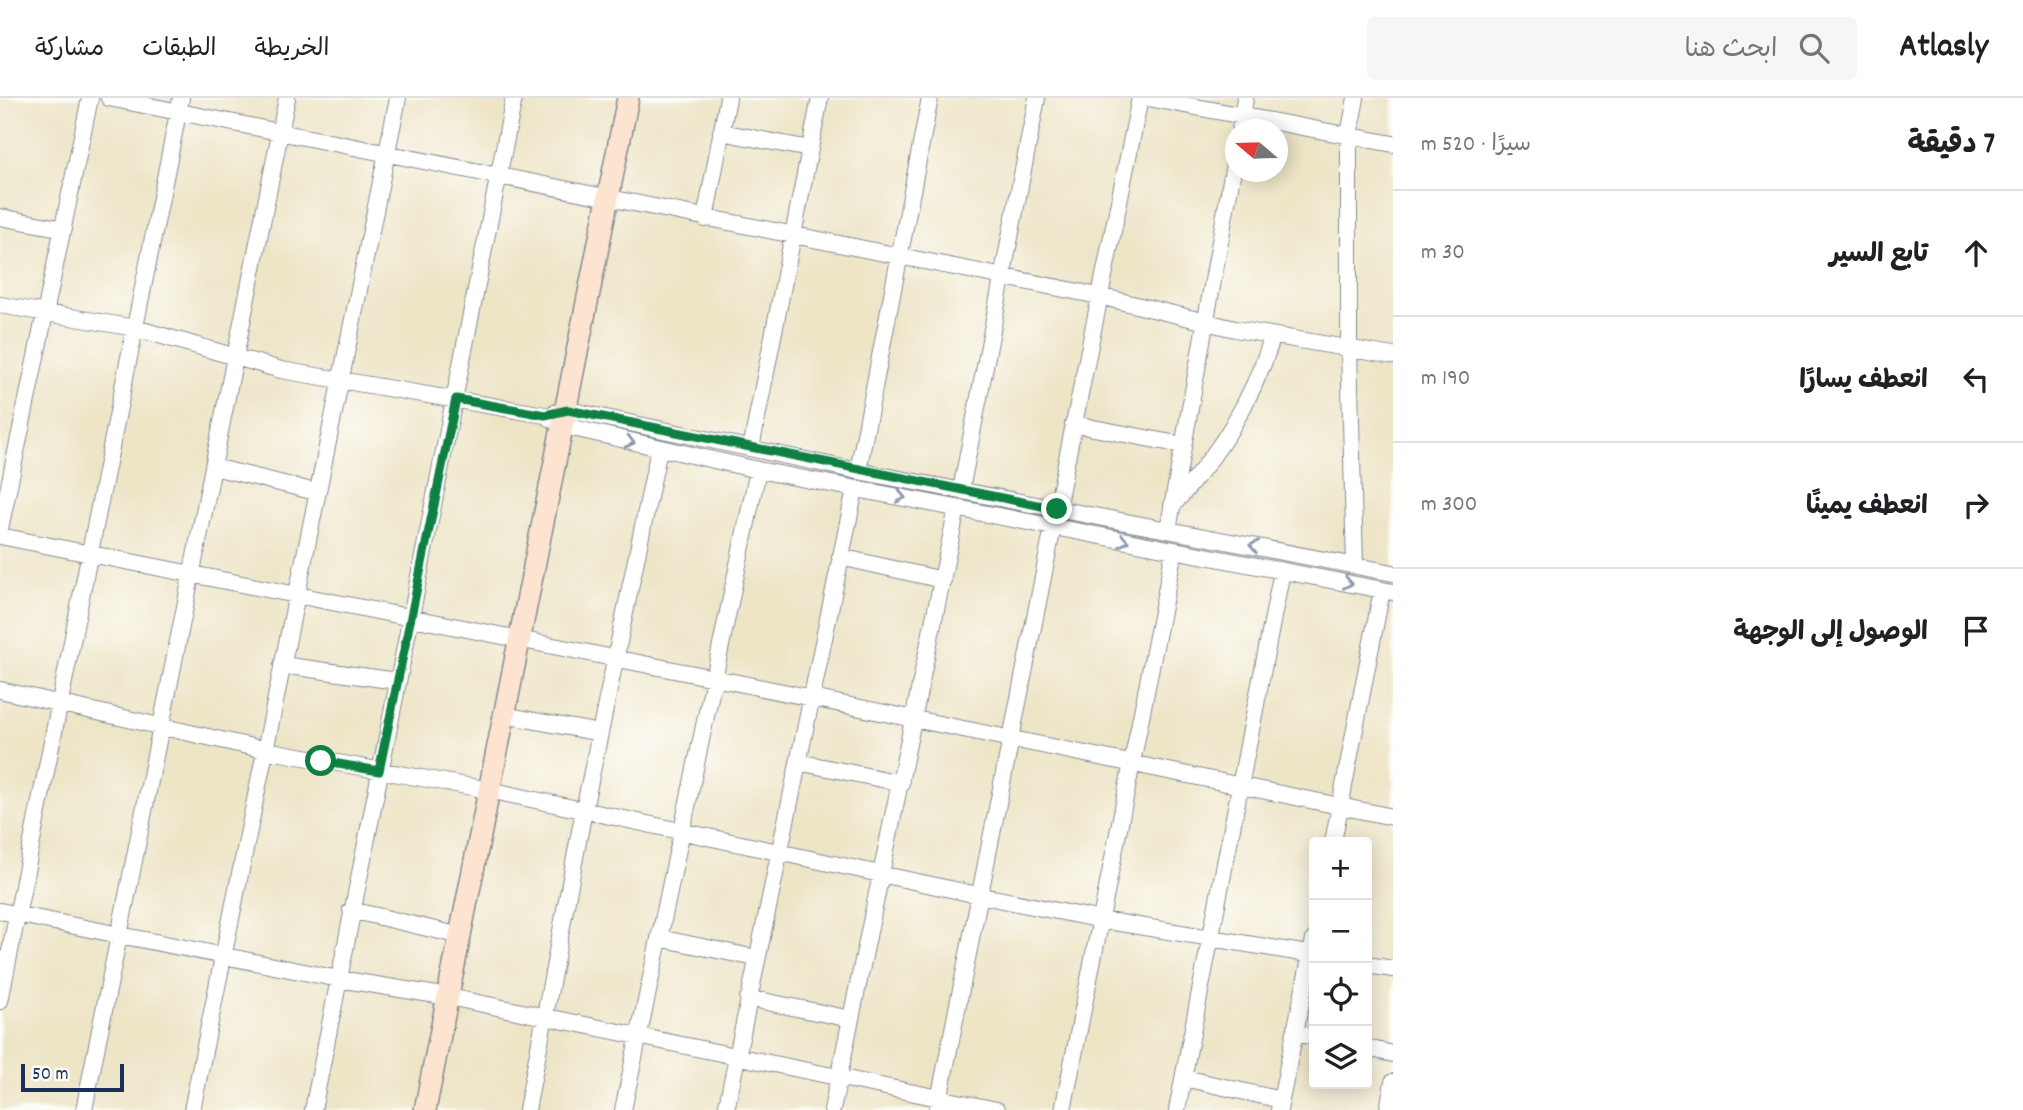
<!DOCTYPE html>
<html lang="ar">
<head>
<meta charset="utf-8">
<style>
	body { margin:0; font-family:Dekko,"Playpen Sans Arabic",sans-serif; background:#f6f6f6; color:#202124; direction:rtl }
	.controls { position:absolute; right:21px; bottom:21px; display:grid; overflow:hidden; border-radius:7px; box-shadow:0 4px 18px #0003 }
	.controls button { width:63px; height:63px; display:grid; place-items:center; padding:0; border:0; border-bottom:2px solid #e0e0e0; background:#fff; color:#202124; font:35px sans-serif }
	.compass { position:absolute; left:1225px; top:21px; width:63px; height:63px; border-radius:50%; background:#fff; box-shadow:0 4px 18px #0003; rotate:289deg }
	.scale { position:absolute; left:21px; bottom:18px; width:103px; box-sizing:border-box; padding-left:7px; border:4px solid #1b2f5e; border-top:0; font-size:19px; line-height:24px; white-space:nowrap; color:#1b2f5e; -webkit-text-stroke:5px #fdfcf7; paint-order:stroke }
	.stop { position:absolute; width:21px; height:21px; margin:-16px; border:5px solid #0b8043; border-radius:50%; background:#fff }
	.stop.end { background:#0b8043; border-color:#fff; box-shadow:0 2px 7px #0008 }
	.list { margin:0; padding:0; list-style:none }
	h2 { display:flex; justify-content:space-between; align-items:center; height:91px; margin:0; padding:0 28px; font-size:30px }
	h2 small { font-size:23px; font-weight:400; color:#757577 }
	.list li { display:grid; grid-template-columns:46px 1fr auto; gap:21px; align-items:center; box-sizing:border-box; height:126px; padding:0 28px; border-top:2px solid #e0e0e0 }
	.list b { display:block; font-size:26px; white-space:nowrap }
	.list em { font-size:23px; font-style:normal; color:#757577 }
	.icon { flex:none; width:38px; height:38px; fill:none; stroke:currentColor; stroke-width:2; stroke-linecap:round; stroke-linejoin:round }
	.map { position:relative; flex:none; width:1393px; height:1012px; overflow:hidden; direction:ltr }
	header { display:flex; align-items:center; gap:42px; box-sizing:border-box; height:98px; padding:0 35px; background:#fff; border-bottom:2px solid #e0e0e0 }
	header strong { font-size:33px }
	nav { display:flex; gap:38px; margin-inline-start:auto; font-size:24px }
	.search { width:490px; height:63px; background:#f6f6f6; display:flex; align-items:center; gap:18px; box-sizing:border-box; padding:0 24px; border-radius:7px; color:#757577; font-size:26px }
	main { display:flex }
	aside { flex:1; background:#fff }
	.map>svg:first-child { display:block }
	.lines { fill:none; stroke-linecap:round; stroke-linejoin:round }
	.street-casing { stroke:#848a92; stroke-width:18 }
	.secondary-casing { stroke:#848a92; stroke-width:24 }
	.street { stroke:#fff; stroke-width:16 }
	.secondary { stroke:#fde4d0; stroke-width:21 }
	.oneway { stroke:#8d97ae }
	.route { stroke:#0b8043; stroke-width:9 }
</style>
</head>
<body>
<header>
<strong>Atlasly</strong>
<div class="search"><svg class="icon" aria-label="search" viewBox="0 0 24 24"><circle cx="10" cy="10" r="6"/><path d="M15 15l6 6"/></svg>ابحث هنا</div>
<nav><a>الخريطة</a><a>الطبقات</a><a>مشاركة</a></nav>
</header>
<main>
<aside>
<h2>7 دقيقة<small>سيرًا · 520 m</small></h2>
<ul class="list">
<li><svg class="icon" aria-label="ahead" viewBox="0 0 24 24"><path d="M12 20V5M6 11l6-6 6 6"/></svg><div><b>تابع السير</b></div><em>30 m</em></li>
<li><svg class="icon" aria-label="left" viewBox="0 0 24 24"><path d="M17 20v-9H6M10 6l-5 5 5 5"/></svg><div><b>انعطف يسارًا</b></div><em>190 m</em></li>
<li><svg class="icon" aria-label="right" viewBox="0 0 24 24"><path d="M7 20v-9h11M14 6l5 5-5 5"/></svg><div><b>انعطف يمينًا</b></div><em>300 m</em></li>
<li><svg class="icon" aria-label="arrive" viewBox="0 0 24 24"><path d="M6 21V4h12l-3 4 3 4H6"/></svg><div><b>الوصول إلى الوجهة</b></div></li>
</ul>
</aside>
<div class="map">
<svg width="1393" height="1012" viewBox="0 0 1393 1012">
	<rect width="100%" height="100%" fill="#fdfcf7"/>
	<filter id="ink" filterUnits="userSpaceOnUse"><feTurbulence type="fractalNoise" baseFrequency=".0143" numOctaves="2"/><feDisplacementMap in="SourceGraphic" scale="14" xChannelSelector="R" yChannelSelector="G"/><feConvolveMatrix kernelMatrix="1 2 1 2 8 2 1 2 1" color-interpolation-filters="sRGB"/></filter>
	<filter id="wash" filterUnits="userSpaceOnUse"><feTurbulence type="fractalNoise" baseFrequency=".00686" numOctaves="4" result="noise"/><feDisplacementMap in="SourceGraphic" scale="28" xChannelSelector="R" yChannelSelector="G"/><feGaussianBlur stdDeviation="1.57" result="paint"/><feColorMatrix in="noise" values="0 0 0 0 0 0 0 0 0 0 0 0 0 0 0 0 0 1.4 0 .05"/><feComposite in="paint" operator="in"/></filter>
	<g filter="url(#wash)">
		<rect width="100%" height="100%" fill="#eee5c7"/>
	</g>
	<g filter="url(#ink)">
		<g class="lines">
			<!-- street casing -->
			<g class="street-casing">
				<path id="street" d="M109,0L1099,198L1235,231L1393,258
					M1148,0L1393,46
					M1240,32L1245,0
					M721,34L810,51
					M0,119L64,131
					M705,121L728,0
					M0,207L135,230L281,272L545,317L564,328L758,372L1393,494
					M554,315L568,312L858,373L1393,475
					M1073,326L1182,347
					M751,350L820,0
					M214,369L316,394
					M858,373L930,0
					M961,392L1037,0
					M1172,408C1220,354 1250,308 1273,238
					M1057,410L1140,0
					M0,431L90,0
					M1168,432L1236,55
					M0,438L714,580L1393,719
					M840,459L943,482
					M1355,467L1349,252V37L1356,0
					M282,567L397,583
					M0,592L265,652L489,692L978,797L1102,822L1314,857
					M504,617L600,635
					M798,664L901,685
					M1333,744L1382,492
					M351,812L461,838
					M0,813L339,881L449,899L997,1012
					M659,840L756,860
					M1367,867L1393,871
					M748,900L851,921
					M0,903L181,0
					M1295,935L1314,939
					M1367,950L1393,956
					M1184,980L1281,1002
					M84,1012L287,0
					M192,1012L398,0
					M313,1012L514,0
					M527,1012L584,712L659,351
					M623,1012L758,372
					M726,1012L855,391
					M832,1012L957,410
					M937,1012L1053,429
					M1063,1012L1174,453
					M1177,1012L1282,473
					M1279,1012L1314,841
					M1388,1012L1393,984"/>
			</g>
			<!-- secondary casing -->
			<g class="secondary-casing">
				<path id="secondary" d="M425,1012L628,0"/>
			</g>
			<!-- street -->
			<use href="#street" class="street"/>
			<!-- secondary -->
			<use href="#secondary" class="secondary"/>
		</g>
		<!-- one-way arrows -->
		<defs><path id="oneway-chevron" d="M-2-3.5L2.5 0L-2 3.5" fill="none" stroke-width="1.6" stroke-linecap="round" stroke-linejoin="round" transform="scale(1.75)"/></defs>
		<g class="oneway">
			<use href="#oneway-chevron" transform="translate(630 344) rotate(14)"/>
			<use href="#oneway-chevron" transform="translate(901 399) rotate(11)"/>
			<use href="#oneway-chevron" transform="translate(1124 443) rotate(11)"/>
			<use href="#oneway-chevron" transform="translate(1254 448) rotate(-169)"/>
			<use href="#oneway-chevron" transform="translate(1348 485) rotate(11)"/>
		</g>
	</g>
	<g class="lines" filter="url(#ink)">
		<!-- route -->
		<path class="route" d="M321,663L379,673L456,301L545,317L568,312L1057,411"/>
	</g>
</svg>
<div class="controls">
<button>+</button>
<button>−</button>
<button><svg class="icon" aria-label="locate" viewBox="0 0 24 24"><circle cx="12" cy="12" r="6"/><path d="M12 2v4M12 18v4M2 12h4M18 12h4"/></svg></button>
<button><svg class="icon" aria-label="layers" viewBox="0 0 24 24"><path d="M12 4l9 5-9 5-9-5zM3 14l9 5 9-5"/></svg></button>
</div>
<svg class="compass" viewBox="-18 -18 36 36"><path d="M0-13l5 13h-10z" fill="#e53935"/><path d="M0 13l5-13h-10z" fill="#757577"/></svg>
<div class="scale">50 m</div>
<div class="stop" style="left:321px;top:663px"></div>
<div class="stop end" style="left:1057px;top:411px"></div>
</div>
</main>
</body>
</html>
